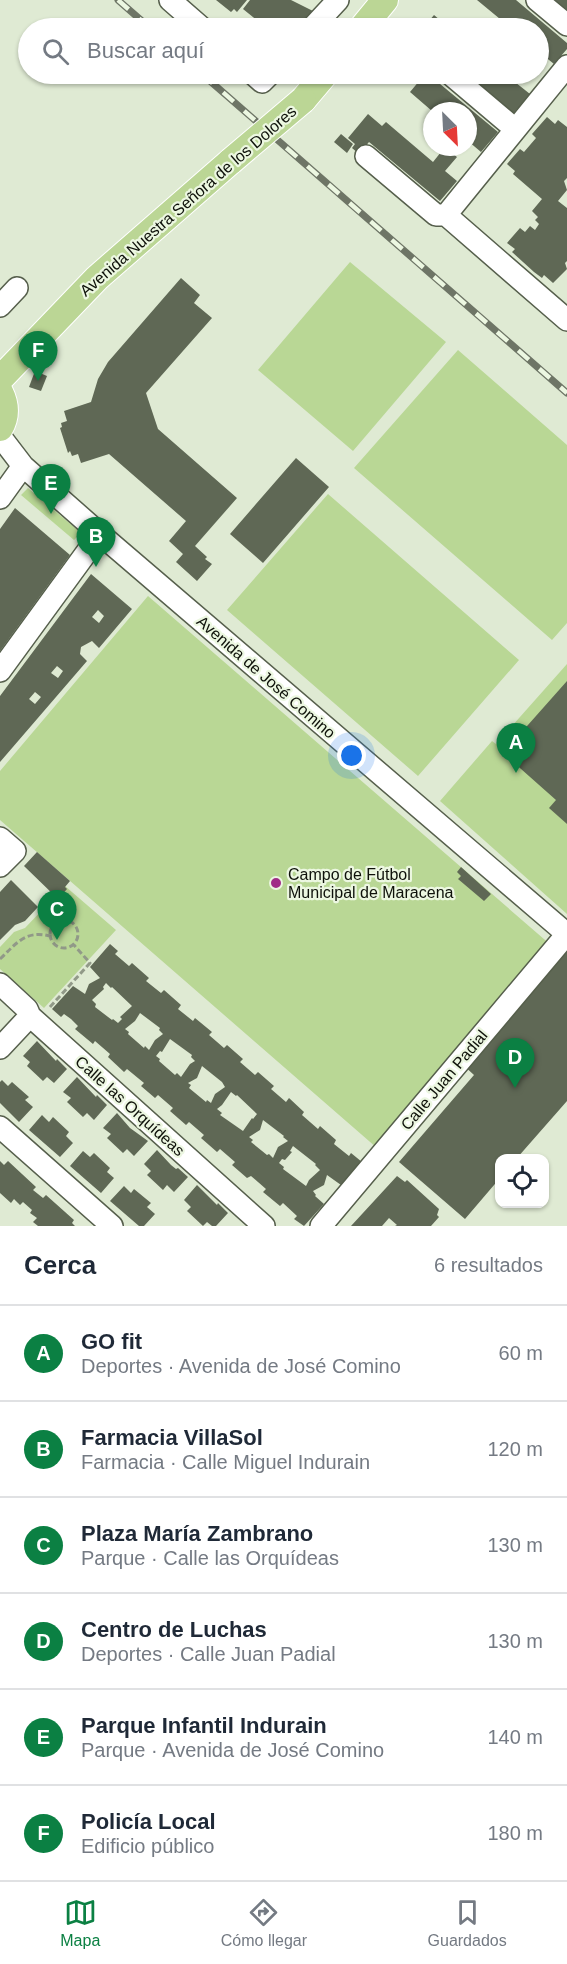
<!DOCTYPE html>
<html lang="es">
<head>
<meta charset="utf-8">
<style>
	body { margin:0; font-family:Arial,sans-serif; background:#f6f6f7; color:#1f2937 }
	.controls { position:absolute; right:18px; bottom:18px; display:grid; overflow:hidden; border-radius:12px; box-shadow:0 2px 4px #0004 }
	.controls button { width:54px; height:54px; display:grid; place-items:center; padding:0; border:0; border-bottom:2px solid #e0e1e3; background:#fff; color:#1f2937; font:30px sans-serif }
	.compass { position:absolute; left:423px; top:102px; width:54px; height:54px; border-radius:50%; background:#fff; box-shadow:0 2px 4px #0004; rotate:156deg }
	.you { position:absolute; left:352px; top:756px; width:21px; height:21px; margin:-15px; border:4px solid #fff; border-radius:50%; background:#1a73e8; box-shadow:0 0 0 9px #1a73e833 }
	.badge { display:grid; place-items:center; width:39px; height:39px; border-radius:50%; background:#0b8043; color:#fff; font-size:20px; font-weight:700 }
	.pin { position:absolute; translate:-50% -50px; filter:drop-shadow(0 2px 3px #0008) }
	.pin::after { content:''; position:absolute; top:32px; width:21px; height:18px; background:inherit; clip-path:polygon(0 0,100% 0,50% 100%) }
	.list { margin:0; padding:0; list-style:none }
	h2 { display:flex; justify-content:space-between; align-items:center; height:78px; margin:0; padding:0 24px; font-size:26px }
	h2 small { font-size:20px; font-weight:400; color:#747a83 }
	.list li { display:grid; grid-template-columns:39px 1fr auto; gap:18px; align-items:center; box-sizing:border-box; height:96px; padding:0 24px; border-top:2px solid #e0e1e3 }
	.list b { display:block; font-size:22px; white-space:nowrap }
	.list p { margin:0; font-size:20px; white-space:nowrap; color:#747a83 }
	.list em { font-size:20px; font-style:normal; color:#747a83 }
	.icon { flex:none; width:33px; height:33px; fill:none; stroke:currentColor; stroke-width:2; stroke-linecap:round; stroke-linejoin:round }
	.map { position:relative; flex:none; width:567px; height:1226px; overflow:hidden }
	.search { position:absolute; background:#fff; box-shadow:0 2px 4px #0004; left:18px; right:18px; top:18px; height:66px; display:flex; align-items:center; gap:15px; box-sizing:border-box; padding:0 21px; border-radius:33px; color:#747a83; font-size:22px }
	.sheet { height:654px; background:#fff }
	nav { display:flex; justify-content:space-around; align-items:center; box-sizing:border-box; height:84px; border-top:2px solid #e0e1e3; background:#fff; font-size:16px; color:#747a83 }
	nav a { display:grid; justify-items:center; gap:3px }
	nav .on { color:#0b8043 }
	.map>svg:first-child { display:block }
	.green { fill:#b9d795 }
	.building { fill:#5f6855; fill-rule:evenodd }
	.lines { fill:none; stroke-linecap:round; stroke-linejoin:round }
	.minor-casing { stroke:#565f4c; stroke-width:24 }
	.major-casing { stroke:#fff; stroke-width:28 }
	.path { stroke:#919988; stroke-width:3; stroke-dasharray:6 3; stroke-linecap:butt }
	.minor { stroke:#fff; stroke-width:21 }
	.major { stroke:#bbd695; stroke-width:26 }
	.rail-casing { stroke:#6e7566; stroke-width:7 }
	.rail { stroke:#ecf7e1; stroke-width:4.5; stroke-dasharray:14; stroke-linecap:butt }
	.major-bridge-casing { stroke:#fff; stroke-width:28; stroke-linecap:butt }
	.major-bridge { stroke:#bbd695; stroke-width:26 }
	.poi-dot { fill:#a02c87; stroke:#ecf7e1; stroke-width:2 }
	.labels { text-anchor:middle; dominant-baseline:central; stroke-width:4.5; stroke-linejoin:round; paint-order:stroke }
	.street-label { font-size:16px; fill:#0e110a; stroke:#ecf7e1 }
	.poi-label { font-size:16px; fill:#0e110a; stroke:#ecf7e1; text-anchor:start }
</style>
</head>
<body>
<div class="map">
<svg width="567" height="1226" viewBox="0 0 567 1226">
	<rect width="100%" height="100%" fill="#dfead3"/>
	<!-- green -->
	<path class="green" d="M350,262L446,342L353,451L258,370Z
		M458,350L567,445V623L552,640L354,468Z
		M28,488L81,533L74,540L21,495Z
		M328,494L519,660L418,776L227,610Z
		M148,596L552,946L377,1148L0,820V771Z
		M567,664V914L440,801L492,741L496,744Z
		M65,886L116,930L44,1008L0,969V947L14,932L25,928Z"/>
	<!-- building -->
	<path class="building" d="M216,0H247L237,12L234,9L231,12Z
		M250,0H291L313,11L296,28H253L258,21L243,9Z
		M477,0H516L567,43V49L554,64L538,51V28H511Z
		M554,0H567V11L561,6Z
		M434,15L446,25L451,28H423Z
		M425,74H428L498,132L481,152L468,141V111H432L410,92Z
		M464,74H505L530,94L513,114Z
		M368,114L382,126L386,122L433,162L445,147L457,157L445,171L457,181L440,201L369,142L359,154L352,148L355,144L348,138Z
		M547,117L555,124L558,120L567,127V178L564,181L567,190L558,201L567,208V261L565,263L567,269L553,283L544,275L542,278L534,272L512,252L515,249L507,243L520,228L525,232L530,226L535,230L539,224L535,220L538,217L532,211L542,199L513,174L515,171L507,164L520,149L524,152L536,138L532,134Z
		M341,134L353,144L347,153L334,142Z
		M181,278L200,295L194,303L212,318L146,393L158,429L237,498L195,546L207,557L205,559L212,564L197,581L176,562L183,554L169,541L186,521L109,454L81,463L78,454L72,456L70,451L68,453L60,428L62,427L61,423L67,421L64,411L91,402L98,379L108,362Z
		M35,371L47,376L41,391L29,387Z
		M296,458L329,487L263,563L230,534Z
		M15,508L70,555L0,651V529Z
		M91,574L132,609L99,648L92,641L81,647L80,654L87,661L0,762V696ZM98,610L104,616L99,623L92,617ZM57,666L63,671L58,678L51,673ZM35,692L41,697L35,704L29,699Z
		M567,681V824L549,808L556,800L503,753Z
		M37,852L70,881L65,887L67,889L58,899L24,866Z
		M461,867L491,894L484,901L458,879L461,876L457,872Z
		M11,880L38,907L25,921L15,925L0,940V892Z
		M110,944L118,951L115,954L129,966L132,963L149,978L146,981L161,993L164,990L181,1005L178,1009L193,1021L195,1018L212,1032L209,1035L224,1048L227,1045L243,1059L240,1062L255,1075L258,1072L274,1086L271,1089L286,1102L289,1098L304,1112L302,1115L318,1129L320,1126L336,1140L334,1144L349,1156L351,1153L362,1162L341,1185L327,1175L324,1185L313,1191L316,1195L315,1196L324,1204L304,1226L294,1219L297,1216L283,1203L280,1206L263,1192L266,1189L251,1176L247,1178L232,1165L235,1162L220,1149L217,1152L201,1138L204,1135L189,1122L186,1125L170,1111L173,1108L158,1095L155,1098L141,1086L144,1083L127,1069L124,1072L108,1057L110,1054L95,1041L93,1044L75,1029L78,1026L71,1019L64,1014L61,1017L52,1009L73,986L85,994L89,984L100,978L90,967ZM106,983L111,988L112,987L132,1006L120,1017L122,1019L118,1023L113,1019L112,1020L95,1007L96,1004L92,1000L104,989L103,987ZM140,1013L160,1028L159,1030L163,1034L155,1040L149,1050L145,1046L144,1048L128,1034L129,1032L125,1029L135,1021ZM170,1039L192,1055L191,1057L195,1061L190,1064L181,1077L177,1073L175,1075L159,1061L160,1059L156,1056L160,1051L162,1052ZM202,1066L222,1082L225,1087L215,1094L211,1103L207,1100L206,1102L189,1088L191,1085L188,1083L197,1078ZM231,1092L236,1096L237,1095L257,1114L253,1119L252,1118L243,1131L220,1115L222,1113L217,1109L222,1105ZM263,1120L284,1136L283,1137L288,1141L278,1147L273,1158L269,1154L267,1155L251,1142L253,1140L249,1137L260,1130ZM293,1146L316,1164L315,1165L320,1170L309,1180L306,1186L283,1169L284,1167L279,1163L282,1159L285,1160L292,1152L290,1151Z
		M563,948L567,951V1101L517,1158H500V1178L465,1219L399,1162L474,1075L462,1064Z
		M37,1041L56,1061L57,1059L67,1069L54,1083L47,1077L43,1081L27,1066L30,1062L23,1056Z
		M77,1077L96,1097L97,1095L107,1105L94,1120L87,1113L83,1117L67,1102L71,1098L63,1092Z
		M2,1080L8,1086L12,1082L29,1097L25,1100L33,1107L19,1122L0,1103V1082Z
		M117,1113L130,1128L148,1141L134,1156L127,1149L123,1153L107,1138L111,1134L103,1128Z
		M42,1115L49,1122L53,1117L69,1132L66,1136L73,1143L60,1157L29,1130Z
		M157,1150L171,1165L176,1169L178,1168L188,1177L174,1192L167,1185L163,1190L147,1175L151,1171L144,1164Z
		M83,1151L90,1157L94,1153L110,1168L107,1172L114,1178L101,1193L70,1166Z
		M0,1161L4,1165L8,1161L36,1187L33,1190L43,1198L46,1195L74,1220L72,1223L75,1226H38L33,1222L37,1218L30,1213L32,1210L23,1202L20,1205L14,1199L11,1203L0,1193Z
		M397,1176L405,1182L407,1180L439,1209L437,1215L439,1217L431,1226H395L397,1225L389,1218L382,1226H351Z
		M197,1185L217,1205L218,1203L228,1213L216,1226H212L207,1222L203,1226L187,1211L191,1207L184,1200Z
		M124,1186L131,1193L134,1189L151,1203L147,1207L155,1214L144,1226H139L110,1201Z"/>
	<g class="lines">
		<!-- minor casing -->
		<g class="minor-casing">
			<path id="minor" d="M170,0L202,28
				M537,0L567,25
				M312,28L338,0
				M253,74L262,82L270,74
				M450,74L515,129
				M366,156L436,215H446
				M446,215L567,66
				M446,215L567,320
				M0,306L17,288
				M0,436L23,466L100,534L567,934
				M0,498L23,466
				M0,671L100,534
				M0,838L15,851L0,866
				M0,984L27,1009L30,1016L264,1226
				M0,1048L30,1016
				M0,1127L112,1226
				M321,1226L567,934"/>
		</g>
		<!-- major casing -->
		<g class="major-casing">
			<path id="major" d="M362,28L385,0
				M303,100L325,74
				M0,379L97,278L231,161
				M0,392C6,404 7,416 0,428"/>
		</g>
		<!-- path -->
		<path class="path" d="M50 934a14 14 0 1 1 28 0a14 14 0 1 1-28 0Z
			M0,959C17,943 25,930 50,936
			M50,1007L90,963L74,945"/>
		<!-- minor -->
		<use href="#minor" class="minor"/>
		<!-- major -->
		<use href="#major" class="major"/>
		<!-- rail casing -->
		<g class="rail-casing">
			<path id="rail" d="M118,0L150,28
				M202,74L567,393"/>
		</g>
		<!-- rail -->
		<use href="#rail" class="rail"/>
		<!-- major-bridge casing -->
		<g class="major-bridge-casing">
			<path id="major-bridge" d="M231,161L303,100"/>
		</g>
		<!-- major-bridge -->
		<use href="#major-bridge" class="major-bridge"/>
	</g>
	<!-- markers -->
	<circle class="poi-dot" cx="276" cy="883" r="6"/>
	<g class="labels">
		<!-- street labels -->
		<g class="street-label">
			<text transform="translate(188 201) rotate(-41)">Avenida Nuestra Señora de los Dolores</text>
			<text transform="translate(266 677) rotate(41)">Avenida de José Comino</text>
			<text transform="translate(444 1080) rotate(-50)">Calle Juan Padial</text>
			<text transform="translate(130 1106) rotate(42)">Calle las Orquídeas</text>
		</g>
		<!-- poi labels -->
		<g class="poi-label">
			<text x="288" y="874">Campo de Fútbol<tspan x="288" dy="18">Municipal de Maracena</tspan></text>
		</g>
	</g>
</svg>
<div class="controls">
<button><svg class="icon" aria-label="locate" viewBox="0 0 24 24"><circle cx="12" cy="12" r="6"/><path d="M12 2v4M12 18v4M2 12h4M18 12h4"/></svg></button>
</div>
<svg class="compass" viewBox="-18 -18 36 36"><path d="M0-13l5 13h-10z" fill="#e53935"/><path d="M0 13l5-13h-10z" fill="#747a83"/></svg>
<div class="you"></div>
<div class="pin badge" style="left:516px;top:773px">A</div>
<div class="pin badge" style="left:96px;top:567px">B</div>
<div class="pin badge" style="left:57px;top:940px">C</div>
<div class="pin badge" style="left:515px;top:1088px">D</div>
<div class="pin badge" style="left:51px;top:514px">E</div>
<div class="pin badge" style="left:38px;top:381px">F</div>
<div class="search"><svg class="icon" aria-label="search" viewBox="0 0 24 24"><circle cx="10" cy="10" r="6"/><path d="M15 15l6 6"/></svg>Buscar aquí</div>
</div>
<section class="sheet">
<h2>Cerca<small>6 resultados</small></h2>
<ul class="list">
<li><span class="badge">A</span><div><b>GO fit</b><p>Deportes · Avenida de José Comino</p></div><em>60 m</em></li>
<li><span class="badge">B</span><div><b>Farmacia VillaSol</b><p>Farmacia · Calle Miguel Indurain</p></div><em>120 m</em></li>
<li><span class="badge">C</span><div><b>Plaza María Zambrano</b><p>Parque · Calle las Orquídeas</p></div><em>130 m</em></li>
<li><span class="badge">D</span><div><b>Centro de Luchas</b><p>Deportes · Calle Juan Padial</p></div><em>130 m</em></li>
<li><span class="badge">E</span><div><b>Parque Infantil Indurain</b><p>Parque · Avenida de José Comino</p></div><em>140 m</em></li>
<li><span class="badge">F</span><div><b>Policía Local</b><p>Edificio público</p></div><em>180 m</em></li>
</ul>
</section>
<nav>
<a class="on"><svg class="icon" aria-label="map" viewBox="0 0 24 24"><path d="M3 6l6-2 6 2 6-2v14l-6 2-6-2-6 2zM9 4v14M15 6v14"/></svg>Mapa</a>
<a><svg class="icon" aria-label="directions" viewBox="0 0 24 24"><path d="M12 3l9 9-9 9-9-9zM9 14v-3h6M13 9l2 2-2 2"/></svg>Cómo llegar</a>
<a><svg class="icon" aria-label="saved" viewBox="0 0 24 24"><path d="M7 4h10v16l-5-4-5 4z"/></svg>Guardados</a>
</nav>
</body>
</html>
